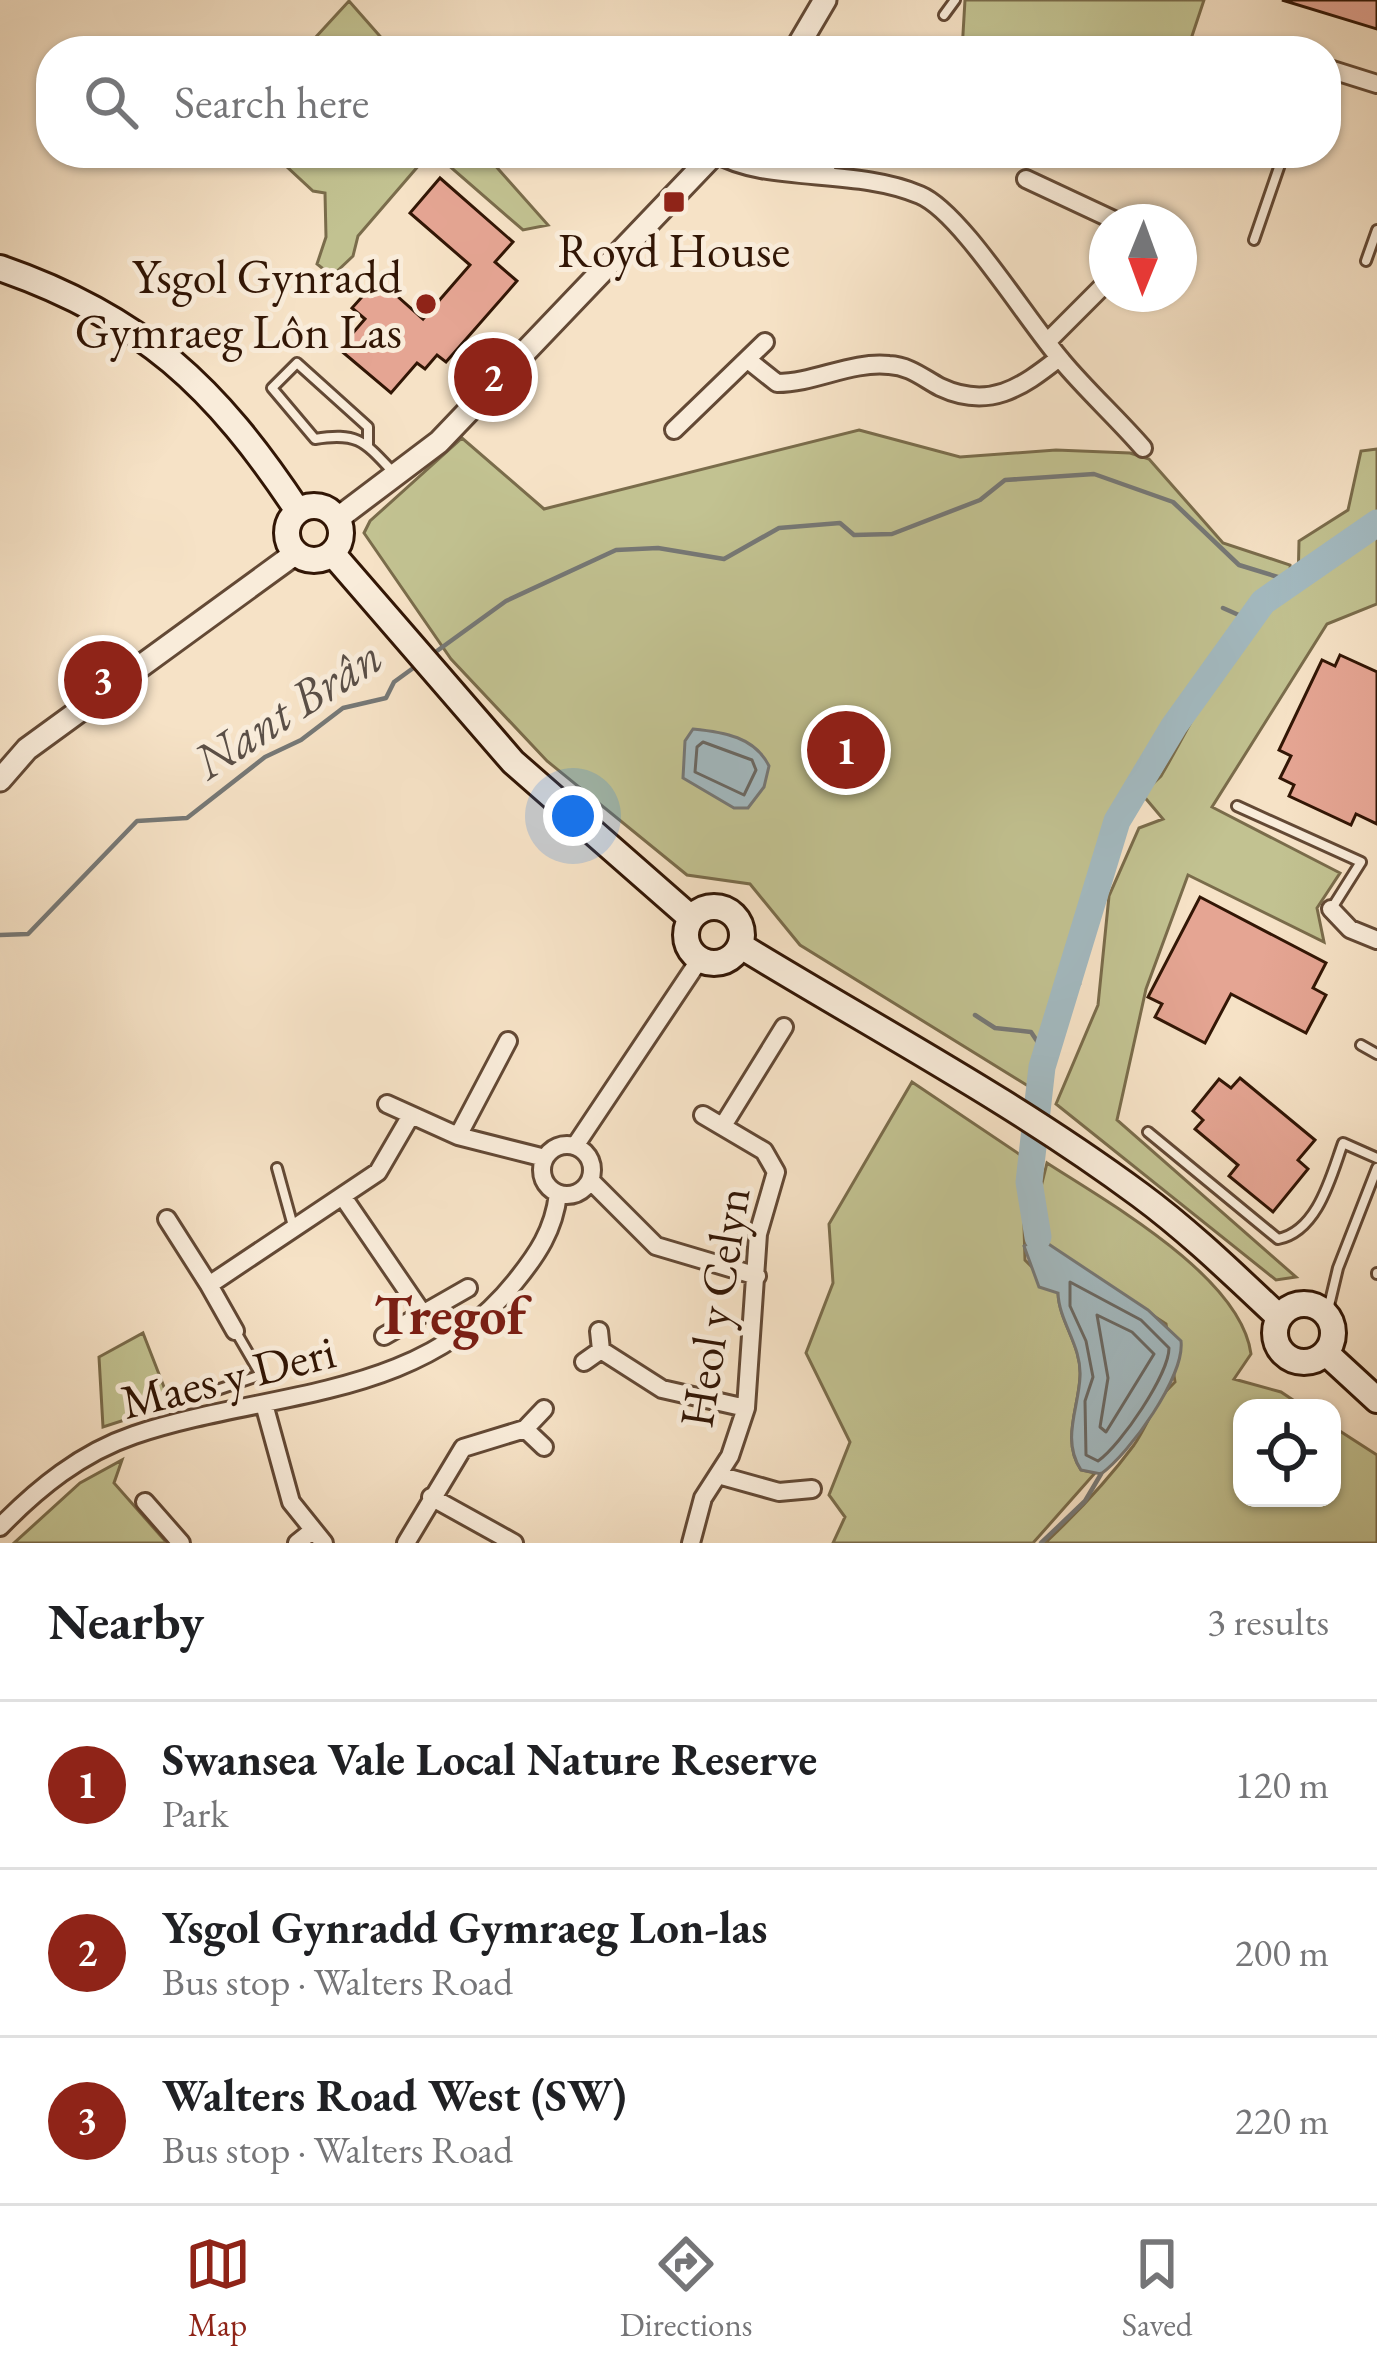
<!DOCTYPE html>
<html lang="en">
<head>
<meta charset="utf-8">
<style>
	body { margin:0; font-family:"EB Garamond",serif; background:#f2f2f2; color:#202124 }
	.controls { position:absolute; right:36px; bottom:36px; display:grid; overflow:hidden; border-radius:24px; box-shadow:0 3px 9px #0004 }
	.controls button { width:108px; height:108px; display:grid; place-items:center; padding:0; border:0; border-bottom:3px solid #e0e0e0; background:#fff; color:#202124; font:60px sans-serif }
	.compass { position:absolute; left:1089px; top:204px; width:108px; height:108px; border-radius:50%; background:#fff; box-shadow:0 3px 9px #0004; rotate:181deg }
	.you { position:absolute; left:573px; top:816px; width:42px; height:42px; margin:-30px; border:9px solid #fff; border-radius:50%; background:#1a73e8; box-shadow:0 0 0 18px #1a73e833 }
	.badge { display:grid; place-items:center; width:78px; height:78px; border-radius:50%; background:#8f2418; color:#fff; font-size:39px; font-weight:700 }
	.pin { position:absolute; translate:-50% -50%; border:6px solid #fff; box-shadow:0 3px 12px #0006 }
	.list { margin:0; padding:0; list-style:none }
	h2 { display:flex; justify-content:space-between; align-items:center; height:156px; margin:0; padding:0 48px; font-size:51px }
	h2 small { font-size:39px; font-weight:400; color:#757577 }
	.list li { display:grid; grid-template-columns:78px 1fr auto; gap:36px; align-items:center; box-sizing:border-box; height:168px; padding:0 48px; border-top:3px solid #e0e0e0 }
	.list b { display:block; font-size:45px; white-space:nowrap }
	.list p { margin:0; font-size:39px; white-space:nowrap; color:#757577 }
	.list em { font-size:39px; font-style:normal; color:#757577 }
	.icon { flex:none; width:66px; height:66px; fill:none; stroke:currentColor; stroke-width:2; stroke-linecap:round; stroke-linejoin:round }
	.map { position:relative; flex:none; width:1377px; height:1543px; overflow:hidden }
	.search { position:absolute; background:#fff; box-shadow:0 3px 9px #0004; left:36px; right:36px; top:36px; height:132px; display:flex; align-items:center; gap:30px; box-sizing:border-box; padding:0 42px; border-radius:48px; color:#757577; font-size:45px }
	.sheet { height:660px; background:#fff }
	nav { display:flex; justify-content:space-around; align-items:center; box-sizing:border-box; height:168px; border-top:3px solid #e0e0e0; background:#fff; font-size:33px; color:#757577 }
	nav a { display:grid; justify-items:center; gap:6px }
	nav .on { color:#8f2418 }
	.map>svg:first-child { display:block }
	.green { fill:#c2c291; stroke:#7a6c4b; stroke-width:3 }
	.water { fill:#a3bac1; stroke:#767876; stroke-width:3 }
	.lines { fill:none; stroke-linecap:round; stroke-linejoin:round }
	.shore { stroke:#6a6863; stroke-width:3 }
	.stream { stroke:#767876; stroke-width:4.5 }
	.river { stroke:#a3bac1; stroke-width:27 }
	.building { fill:#e5a593; stroke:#321605; stroke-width:3 }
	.service-casing { stroke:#634935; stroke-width:14 }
	.minor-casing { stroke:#634935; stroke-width:22 }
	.tertiary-casing { stroke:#634935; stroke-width:27 }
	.secondary-casing { stroke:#321605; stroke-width:30 }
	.service { stroke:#f9ecda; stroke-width:8 }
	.minor { stroke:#f9ecda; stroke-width:16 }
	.tertiary { stroke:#f9ecda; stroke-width:21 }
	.secondary { stroke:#f9ecda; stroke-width:24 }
	.poi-dot { fill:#8f2418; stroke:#f9ecda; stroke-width:4.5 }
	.labels { text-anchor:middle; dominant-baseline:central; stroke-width:10; stroke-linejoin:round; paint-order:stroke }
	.poi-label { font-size:48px; fill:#321605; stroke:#f9ecda }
	.street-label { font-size:48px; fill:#321605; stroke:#f9ecda }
	.water-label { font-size:51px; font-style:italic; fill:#5a4f47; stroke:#f9ecda }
	.quarter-label { font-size:54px; font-weight:bold; fill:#7a1f14; stroke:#f9ecda }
</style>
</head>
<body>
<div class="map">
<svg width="1377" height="1543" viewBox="0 0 1377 1543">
	<rect width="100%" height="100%" fill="#f6e2c6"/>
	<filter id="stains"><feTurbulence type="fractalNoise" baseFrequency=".00167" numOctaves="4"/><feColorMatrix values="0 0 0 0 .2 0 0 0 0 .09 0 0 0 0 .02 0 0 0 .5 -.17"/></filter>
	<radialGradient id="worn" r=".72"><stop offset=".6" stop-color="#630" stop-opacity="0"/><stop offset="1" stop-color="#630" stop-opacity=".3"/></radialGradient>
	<!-- green -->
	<path class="green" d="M965,0H1204L1187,51H962Z
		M349,1L393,51H303Z
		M272,153H422L426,157L358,236L353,256L332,276L317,264L326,237L325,193L313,191Z
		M445,153H484L548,225L523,230L440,158Z
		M859,430L960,457L1056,450L1130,453L1149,459L1223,543L1290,565L1291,579L1260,602L1125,798L1100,851L1033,1089L800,945L750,884L687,875L547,761L451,659L364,533L370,521L462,438L544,509Z
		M1377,449V604L1327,624L1212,807L1340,873L1317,908L1324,942L1188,875L1146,989L1117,1120L1296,1277L1276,1280L1056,1104L1098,1005L1109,896L1139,828L1163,819L1142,794L1161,776C1199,712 1234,626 1298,585L1299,541L1348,510L1361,451Z
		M912,1082L1022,1156L1025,1260L1058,1293C1059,1322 1082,1346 1080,1376C1079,1407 1061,1440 1081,1470L1095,1473L1033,1543H833L845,1517L829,1495L850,1442L806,1353L833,1283L829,1224Z
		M1047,1163C1109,1203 1241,1277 1251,1354L1234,1379L1281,1392L1305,1408H1242V1498H1332V1426L1377,1455V1543H1045C1077,1513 1108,1480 1134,1445C1149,1423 1154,1401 1175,1382L1166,1324L1045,1245L1036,1207Z
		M143,1333L171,1405L103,1427L99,1357Z
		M122,1460L114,1483L167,1543H14L80,1483Z"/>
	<!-- water -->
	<path class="water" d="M693,729C724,732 755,737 769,766L764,787L748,808H734L683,778L685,741Z
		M1038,1237L1148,1310L1181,1341C1185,1376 1130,1453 1101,1474L1081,1470C1061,1440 1079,1407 1080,1377C1082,1346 1059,1322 1058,1293L1039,1287L1024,1246Z"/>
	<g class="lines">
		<!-- shore -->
		<path class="shore" d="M703,742L752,760L756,770L744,795L695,772L697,747Z
			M1070,1282L1141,1320L1169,1348C1169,1374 1121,1445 1098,1461L1086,1455L1085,1401L1093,1377L1086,1341L1070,1306Z
			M1097,1315L1132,1332L1154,1354L1106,1432L1100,1427L1108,1378Z"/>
		<!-- stream -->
		<path class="stream" d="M1223,608L1250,620
			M430,656L506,601L616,550L658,548L724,559L779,528L840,523L854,535L892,534L980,500L1005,480L1094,474L1173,502L1239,565L1294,582
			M0,935L28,934L137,821L187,818L265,757L301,740L343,708L386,698L394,682L416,666
			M1071,978L1079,984
			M975,1015L995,1028L1031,1032L1045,1053
			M1041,1543L1085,1501L1101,1474"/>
		<!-- river -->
		<path class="river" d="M1038,1237L1029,1182L1042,1067L1117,821L1174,726L1263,602L1377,523"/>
	</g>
	<!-- building -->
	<path class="building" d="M1282,0H1377V29Z
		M440,178L513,242L495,262L517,281L446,362L437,355L425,369L417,363L391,393L339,349L365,319L352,308L378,279L423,319L470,265L410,213Z
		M1340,655L1377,672V824L1356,814L1351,825L1289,796L1294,785L1280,778L1291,756L1279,750L1322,660L1335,666Z
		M1200,897L1326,963L1313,988L1326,995L1306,1033L1231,994L1205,1043L1155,1017L1162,1004L1148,997Z
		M1240,1078L1315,1140L1298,1160L1308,1169L1273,1212L1229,1176L1238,1165L1195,1129L1203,1120L1193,1111L1219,1079L1231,1088Z"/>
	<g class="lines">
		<!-- service casing -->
		<g class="service-casing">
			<path id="service" d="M944,15L955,0
				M1254,240L1284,153
				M1366,261L1377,230
				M368,445V427L297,363L272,388L315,439C357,432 364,441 392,471
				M1237,806L1361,862L1332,908
				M1361,1045L1377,1054
				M1148,1132L1278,1239C1318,1231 1331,1176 1343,1143L1377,1158
				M277,1168L293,1226
				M1377,1274V1273
				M1327,1314L1338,1268L1377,1168
				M208,1393L261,1375L236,1332"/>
		</g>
		<!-- minor casing -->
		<g class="minor-casing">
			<path id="minor" d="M1326,68L1377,84
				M715,153C766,184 855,167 920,195C961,212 1027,321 1062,361C1087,391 1117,418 1143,448
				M825,172L830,153
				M1026,179L1118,222
				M1047,342L1107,282
				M748,360L777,383C815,383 851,361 889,365C910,366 923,378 940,387C989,410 1021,388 1059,358
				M674,430L765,342
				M1331,909L1350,929L1377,940
				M387,1104L458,1136L545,1158
				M724,1124L784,1027
				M458,1136L508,1041
				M542 1170a25 25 0 1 1 50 0a25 25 0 1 1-50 0Z
				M575,1146L700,959
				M591,1181L656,1246L757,1276
				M343,1197L423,1314
				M167,1219L209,1285L378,1172L410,1117
				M209,1285L235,1331
				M599,1331L601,1350
				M384,1336L468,1288
				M584,1362L601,1350L662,1389L746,1408
				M264,1404L291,1502L324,1543
				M525,1429L544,1447
				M718,1475L779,1492L812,1489
				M431,1497L514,1543
				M145,1502L181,1543
				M0,1527C38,1488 81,1453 134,1435C267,1390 419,1402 515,1282C537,1255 554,1230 558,1194
				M297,1543L312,1531
				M406,1543L463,1448L525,1429L544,1409
				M691,1543L703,1498L730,1456L746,1408L758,1234L776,1172L764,1151L703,1115"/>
		</g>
		<!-- tertiary casing -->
		<g class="tertiary-casing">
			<path id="tertiary" d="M795,51L825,0
				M337,519L439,442L715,153
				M0,780L27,749L296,553"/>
		</g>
		<!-- secondary casing -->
		<g class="secondary-casing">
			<path id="secondary" d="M0,268C142,317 216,387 298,511
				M287 533a27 27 0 1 1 54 0a27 27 0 1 1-54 0Z
				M332,553L513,762L691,918
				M686 935a28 28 0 1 1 56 0a28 28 0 1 1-56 0Z
				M741,946C875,1028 1013,1101 1140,1195C1190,1232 1234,1275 1279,1317
				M1275 1333a29 29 0 1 1 58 0a29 29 0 1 1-58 0Z
				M1326,1353L1377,1400"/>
		</g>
		<!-- service -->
		<use href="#service" class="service"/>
		<!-- minor -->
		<use href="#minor" class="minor"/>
		<!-- tertiary -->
		<use href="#tertiary" class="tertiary"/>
		<!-- secondary -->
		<use href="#secondary" class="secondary"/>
	</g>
	<!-- markers -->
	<g class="poi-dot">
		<rect x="662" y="190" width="24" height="24" rx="6"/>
		<circle cx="426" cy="304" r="12"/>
	</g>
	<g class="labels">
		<!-- poi labels -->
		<g class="poi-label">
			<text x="674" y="250">Royd House</text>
			<text x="402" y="276" text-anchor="end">Ysgol Gynradd<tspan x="402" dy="55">Gymraeg Lôn Las</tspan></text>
		</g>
		<!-- street labels -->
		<g class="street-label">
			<text transform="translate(714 1307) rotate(-81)">Heol y Celyn</text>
			<text transform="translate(228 1376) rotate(-14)">Maes y Deri</text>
		</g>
		<!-- water labels -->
		<g class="water-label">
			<text transform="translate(287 708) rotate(-33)">Nant Brân</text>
		</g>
		<!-- quarter labels -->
		<g class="quarter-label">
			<text x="450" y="1315">Tregof</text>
		</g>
	</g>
	<rect width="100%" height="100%" filter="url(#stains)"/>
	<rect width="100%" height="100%" fill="url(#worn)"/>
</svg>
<div class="controls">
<button><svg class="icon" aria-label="locate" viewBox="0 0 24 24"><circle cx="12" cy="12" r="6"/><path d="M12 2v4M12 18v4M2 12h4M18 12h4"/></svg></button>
</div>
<svg class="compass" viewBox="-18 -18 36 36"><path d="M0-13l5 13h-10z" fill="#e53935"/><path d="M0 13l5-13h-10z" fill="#757577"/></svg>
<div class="you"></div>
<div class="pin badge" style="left:846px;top:750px">1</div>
<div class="pin badge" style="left:493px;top:377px">2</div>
<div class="pin badge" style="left:103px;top:680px">3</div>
<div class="search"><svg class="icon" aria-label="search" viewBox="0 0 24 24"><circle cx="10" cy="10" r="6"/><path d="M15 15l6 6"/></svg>Search here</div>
</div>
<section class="sheet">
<h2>Nearby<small>3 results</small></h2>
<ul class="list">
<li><span class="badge">1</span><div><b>Swansea Vale Local Nature Reserve</b><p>Park</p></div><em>120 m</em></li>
<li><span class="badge">2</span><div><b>Ysgol Gynradd Gymraeg Lon-las</b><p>Bus stop · Walters Road</p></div><em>200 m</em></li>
<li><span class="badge">3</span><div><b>Walters Road West (SW)</b><p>Bus stop · Walters Road</p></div><em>220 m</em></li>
</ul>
</section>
<nav>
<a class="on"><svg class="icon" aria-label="map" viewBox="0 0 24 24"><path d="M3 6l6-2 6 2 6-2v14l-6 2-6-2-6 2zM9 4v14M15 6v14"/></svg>Map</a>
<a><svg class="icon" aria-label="directions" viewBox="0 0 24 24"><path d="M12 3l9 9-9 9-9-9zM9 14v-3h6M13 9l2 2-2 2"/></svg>Directions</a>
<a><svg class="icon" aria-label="saved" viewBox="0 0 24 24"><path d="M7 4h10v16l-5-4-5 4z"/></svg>Saved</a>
</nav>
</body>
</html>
